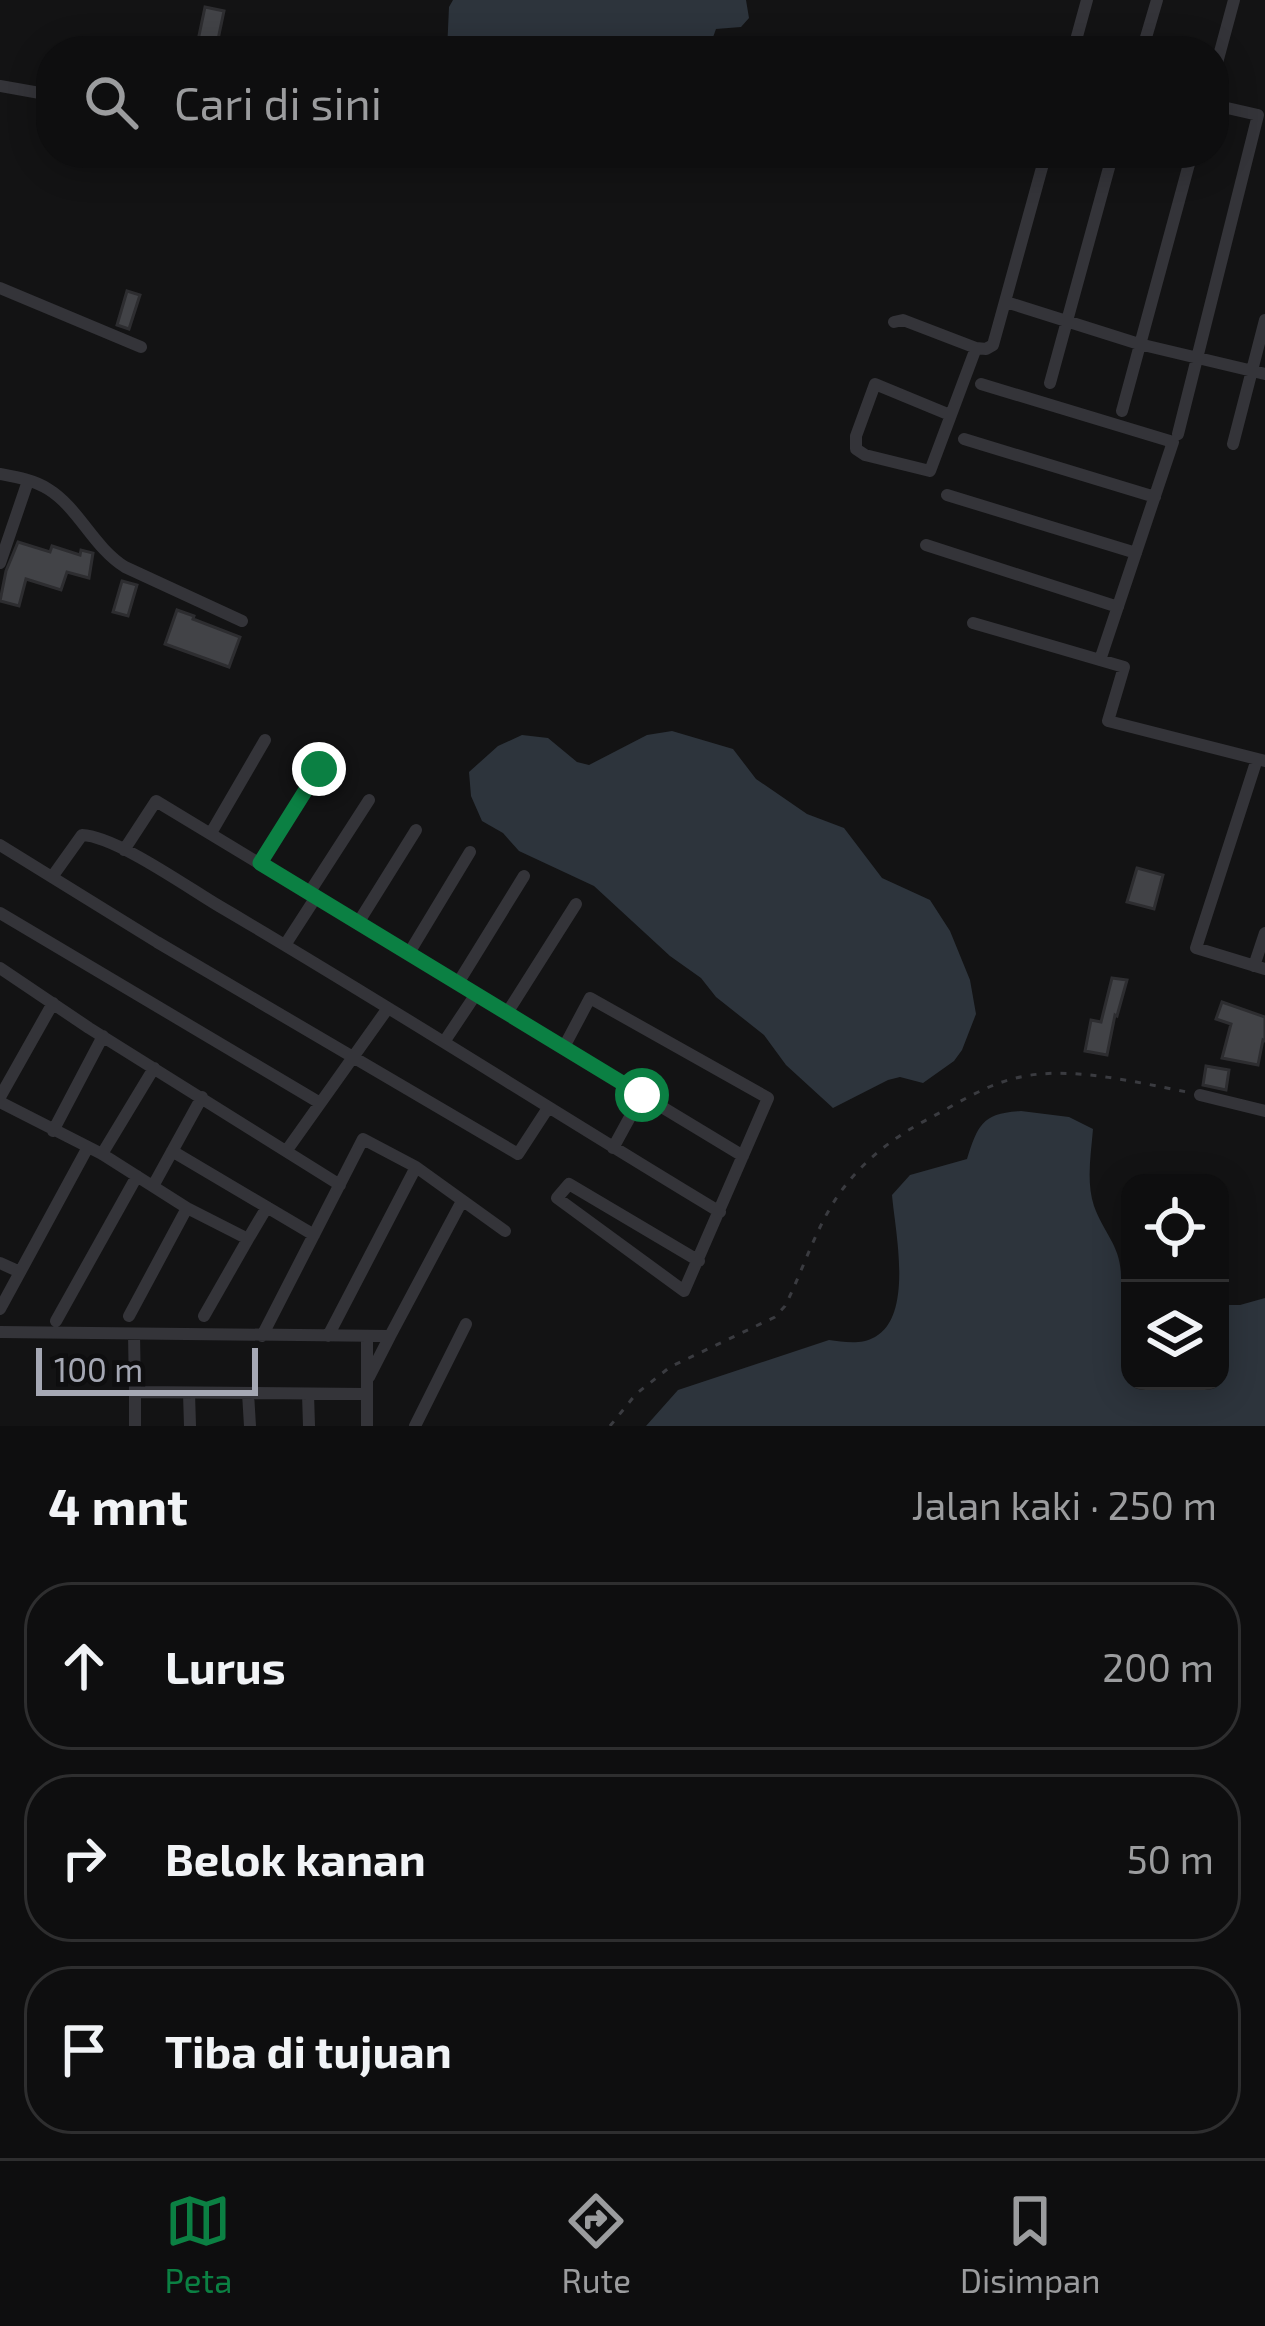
<!DOCTYPE html>
<html lang="id">
<head>
<meta charset="utf-8">
<style>
	body { margin:0; font-family:"Exo 2",sans-serif; background:#171718; color:#f1f3f6 }
	.controls { position:absolute; right:36px; bottom:36px; display:grid; overflow:hidden; border-radius:24px; box-shadow:0 6px 30px #0003 }
	.controls button { width:108px; height:108px; display:grid; place-items:center; padding:0; border:0; border-bottom:3px solid #2e2e2f; background:#0e0e0f; color:#f1f3f6; font:60px sans-serif }
	.scale { position:absolute; left:36px; bottom:30px; width:222px; box-sizing:border-box; padding-left:12px; border:6px solid #a5a8b4; border-top:0; font-size:33px; line-height:42px; white-space:nowrap; color:#a5a8b4; -webkit-text-stroke:9px #0e0e0f; paint-order:stroke }
	.stop { position:absolute; width:36px; height:36px; margin:-27px; border:9px solid #0b8043; border-radius:50%; background:#fff }
	.stop.end { background:#0b8043; border-color:#fff; box-shadow:0 3px 12px #0008 }
	.list { margin:0; padding:0; list-style:none }
	h2 { display:flex; justify-content:space-between; align-items:center; height:156px; margin:0; padding:0 48px; font-size:51px }
	h2 small { font-size:39px; font-weight:400; color:#9b9c9e }
	.list li { display:grid; grid-template-columns:78px 1fr auto; gap:36px; align-items:center; box-sizing:border-box; height:168px; margin:0 24px 24px; padding:0 24px; border:3px solid #2e2e2f; border-radius:48px }
	.list b { display:block; font-size:45px; white-space:nowrap }
	.list em { font-size:39px; font-style:normal; color:#9b9c9e }
	.icon { flex:none; width:66px; height:66px; fill:none; stroke:currentColor; stroke-width:2; stroke-linecap:round; stroke-linejoin:round }
	.map { position:relative; flex:none; width:1265px; height:1426px; overflow:hidden }
	.search { position:absolute; background:#0e0e0f; box-shadow:0 6px 30px #0003; left:36px; right:36px; top:36px; height:132px; display:flex; align-items:center; gap:30px; box-sizing:border-box; padding:0 42px; border-radius:48px; color:#9b9c9e; font-size:45px }
	.sheet { height:732px; background:#0e0e0f }
	nav { display:flex; justify-content:space-around; align-items:center; box-sizing:border-box; height:168px; border-top:3px solid #2e2e2f; background:#0e0e0f; font-size:33px; color:#9b9c9e }
	nav a { display:grid; justify-items:center; gap:6px }
	nav .on { color:#0b8043 }
	.map>svg:first-child { display:block }
	.water { fill:#2d343c }
	.building { fill:#424347; stroke:#2d2d30; stroke-width:3 }
	.lines { fill:none; stroke-linecap:round; stroke-linejoin:round }
	.path { stroke:#3a3b40; stroke-width:3; stroke-dasharray:6 9; stroke-linecap:butt }
	.street { stroke:#343439; stroke-width:12 }
	.route { stroke:#0b8043; stroke-width:15 }
</style>
</head>
<body>
<div class="map">
<svg width="1265" height="1426" viewBox="0 0 1265 1426">
	<rect width="100%" height="100%" fill="#131314"/>
	<!-- water -->
	<path class="water" d="M453,0H746L749,18L741,27L716,29L708,51H447L449,7Z
		M672,731L733,749L756,779L807,814L844,828L882,878L930,900L950,931L970,980L976,1014L962,1050L954,1061L923,1083L900,1077L888,1080L833,1108L786,1065L764,1035L716,997L701,978L670,956L594,886L519,851L503,833L482,821L471,796L469,772L498,746L522,735L548,738L577,762L589,765L647,735Z
		M1021,1111L1069,1117L1093,1129C1091,1154 1086,1182 1094,1206C1104,1234 1121,1246 1121,1277L1130,1284V1381H1220V1305H1240L1265,1298V1426H646L678,1390L829,1340C844,1342 861,1345 875,1337C914,1315 895,1231 892,1195L910,1175L967,1159C978,1125 982,1113 1021,1111Z"/>
	<!-- building -->
	<path class="building" d="M205,7L224,11L216,49L197,45Z
		M127,291L140,295L129,329L117,325Z
		M18,542L50,552L52,546L80,555L81,550L93,553L89,578L67,572L61,590L26,579L19,606L0,601L6,571Z
		M122,581L137,585L128,616L113,612Z
		M177,610L194,616L193,619L240,637L229,667L165,644Z
		M1137,868L1163,875L1154,909L1127,902Z
		M1112,978L1127,980L1117,1016L1115,1015L1107,1055L1085,1051L1091,1020L1101,1022Z
		M1222,1002L1265,1017V1041L1263,1040L1258,1065L1222,1058L1231,1024L1216,1019Z
		M1206,1066L1229,1070L1226,1090L1203,1085Z"/>
	<g class="lines">
		<!-- path -->
		<path class="path" d="M610,1426L636,1394L670,1367L775,1317L785,1306C803,1270 815,1230 837,1197C860,1163 892,1138 928,1119C955,1105 982,1087 1012,1079C1065,1064 1134,1082 1187,1092"/>
		<!-- street -->
		<path class="street" d="M1073,51L1087,0
			M1142,51L1157,0
			M1214,74L1234,0
			M0,86L51,95
			M0,288L141,347
			M1006,302L1139,344L1265,374
			M894,322L903,320L976,348L986,349L993,345L1046,153
			M1050,383L1113,153
			M981,384L1173,442L1100,660
			M1122,411L1192,153
			M950,415L875,384L856,436V449L865,455L930,471L976,348
			M1178,434L1258,115L1214,105
			M964,439L1155,497
			M1233,444L1265,320
			M0,474C16,477 34,480 48,489C79,508 93,547 125,567L242,621
			M947,495L1136,553
			M926,545L1118,607
			M0,563L28,481
			M973,623L1124,667L1108,721L1265,761
			M1257,759L1196,948L1265,969
			M211,833L265,740
			M0,845L157,942L518,1154L548,1108
			M124,850L156,801L743,1156
			M260,863L319,769
			M52,877L82,835C115,836 187,887 219,906C388,1005 552,1111 720,1212
			M309,893L369,800
			M0,913L320,1103
			M358,923L416,830
			M285,945L316,897
			M409,953L470,852
			M1254,966L1265,933
			M0,968L89,1028L340,1185
			M458,983L524,876
			M507,1013L576,904
			M444,1042L476,994
			M564,1047L590,998L768,1098L684,1291L557,1198L569,1184L699,1261
			M1200,1095L1265,1111
			M0,1097L53,1003
			M0,1102L102,1154L187,1208
			M53,1131L103,1036
			M613,1148L642,1095
			M287,1150L388,1008
			M172,1151L314,1235
			M102,1154L154,1068
			M153,1186L202,1097
			M0,1263L20,1272
			M0,1309L88,1147
			M129,1316L187,1208L248,1239L267,1207
			M204,1316L248,1239
			M56,1321L137,1176
			M0,1332L390,1336L462,1201
			M134,1334L135,1392
			M262,1336L363,1139L416,1167L505,1231
			M328,1336L416,1167
			M367,1336V1426
			M369,1377L390,1336
			M189,1393L190,1426
			M248,1393L250,1426
			M308,1394L309,1426
			M135,1426V1392L366,1394
			M415,1426L466,1324"/>
	</g>
	<g class="lines">
		<!-- route -->
		<path class="route" d="M319,769L260,863L642,1095"/>
	</g>
</svg>
<div class="controls">
<button><svg class="icon" aria-label="locate" viewBox="0 0 24 24"><circle cx="12" cy="12" r="6"/><path d="M12 2v4M12 18v4M2 12h4M18 12h4"/></svg></button>
<button><svg class="icon" aria-label="layers" viewBox="0 0 24 24"><path d="M12 4l9 5-9 5-9-5zM3 14l9 5 9-5"/></svg></button>
</div>
<div class="scale">100 m</div>
<div class="stop" style="left:642px;top:1095px"></div>
<div class="stop end" style="left:319px;top:769px"></div>
<div class="search"><svg class="icon" aria-label="search" viewBox="0 0 24 24"><circle cx="10" cy="10" r="6"/><path d="M15 15l6 6"/></svg>Cari di sini</div>
</div>
<section class="sheet">
<h2>4 mnt<small>Jalan kaki · 250 m</small></h2>
<ul class="list">
<li><svg class="icon" aria-label="ahead" viewBox="0 0 24 24"><path d="M12 20V5M6 11l6-6 6 6"/></svg><div><b>Lurus</b></div><em>200 m</em></li>
<li><svg class="icon" aria-label="right" viewBox="0 0 24 24"><path d="M7 20v-9h11M14 6l5 5-5 5"/></svg><div><b>Belok kanan</b></div><em>50 m</em></li>
<li><svg class="icon" aria-label="arrive" viewBox="0 0 24 24"><path d="M6 21V4h12l-3 4 3 4H6"/></svg><div><b>Tiba di tujuan</b></div></li>
</ul>
</section>
<nav>
<a class="on"><svg class="icon" aria-label="map" viewBox="0 0 24 24"><path d="M3 6l6-2 6 2 6-2v14l-6 2-6-2-6 2zM9 4v14M15 6v14"/></svg>Peta</a>
<a><svg class="icon" aria-label="directions" viewBox="0 0 24 24"><path d="M12 3l9 9-9 9-9-9zM9 14v-3h6M13 9l2 2-2 2"/></svg>Rute</a>
<a><svg class="icon" aria-label="saved" viewBox="0 0 24 24"><path d="M7 4h10v16l-5-4-5 4z"/></svg>Disimpan</a>
</nav>
</body>
</html>
